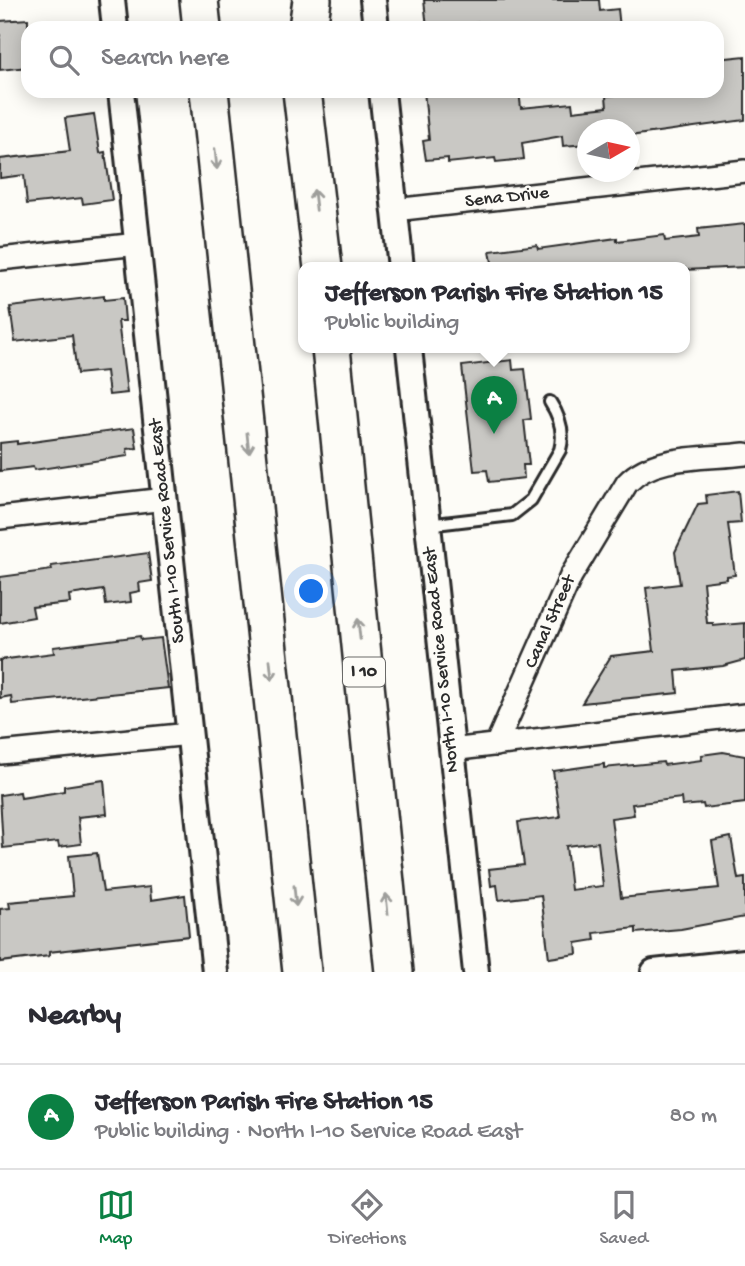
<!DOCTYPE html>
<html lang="en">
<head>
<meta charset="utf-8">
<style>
	body { margin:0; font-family:"Gochi Hand",sans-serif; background:#f7f7f7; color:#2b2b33 }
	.compass { position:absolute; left:577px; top:119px; width:63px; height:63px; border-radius:50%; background:#fff; box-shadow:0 4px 18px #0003; rotate:81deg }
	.you { position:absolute; left:312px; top:592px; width:24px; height:24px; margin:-18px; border:5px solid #fff; border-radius:50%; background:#1a73e8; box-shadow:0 0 0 10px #1a73e833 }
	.badge { display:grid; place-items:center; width:46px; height:46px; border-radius:50%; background:#0b8043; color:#fff; font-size:23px; font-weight:700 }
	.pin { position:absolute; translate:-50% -58px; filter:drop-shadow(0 2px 4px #0008) }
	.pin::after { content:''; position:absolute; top:37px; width:24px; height:21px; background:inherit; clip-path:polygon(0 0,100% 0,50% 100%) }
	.popup { position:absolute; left:298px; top:262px; width:392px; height:91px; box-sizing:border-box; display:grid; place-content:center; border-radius:14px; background:#fff; filter:drop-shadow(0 2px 5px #0005); font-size:23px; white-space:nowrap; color:#7c7c81 }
	.popup b { font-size:26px; color:#2b2b33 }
	.popup::after { content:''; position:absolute; left:50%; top:100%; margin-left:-14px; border:14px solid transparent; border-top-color:#fff }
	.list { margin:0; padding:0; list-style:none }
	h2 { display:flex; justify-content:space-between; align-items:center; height:91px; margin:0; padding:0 28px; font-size:30px }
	h2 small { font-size:23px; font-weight:400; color:#7c7c81 }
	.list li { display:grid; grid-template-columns:46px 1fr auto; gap:21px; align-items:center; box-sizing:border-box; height:105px; padding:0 28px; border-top:2px solid #e1e1e2 }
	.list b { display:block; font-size:26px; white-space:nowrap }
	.list p { margin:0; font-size:23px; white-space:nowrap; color:#7c7c81 }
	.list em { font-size:23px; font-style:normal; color:#7c7c81 }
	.icon { flex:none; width:38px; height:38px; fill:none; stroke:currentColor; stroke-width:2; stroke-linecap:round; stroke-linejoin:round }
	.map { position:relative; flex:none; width:745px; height:972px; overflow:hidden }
	.search { position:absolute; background:#fff; box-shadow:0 4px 18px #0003; left:21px; right:21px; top:21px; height:77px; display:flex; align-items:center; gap:18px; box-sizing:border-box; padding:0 24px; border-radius:21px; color:#7c7c81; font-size:26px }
	.sheet { height:196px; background:#fff }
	nav { display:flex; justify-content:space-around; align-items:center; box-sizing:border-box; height:98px; border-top:2px solid #e1e1e2; background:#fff; font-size:19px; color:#7c7c81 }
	nav a { display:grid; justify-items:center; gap:4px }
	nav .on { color:#0b8043 }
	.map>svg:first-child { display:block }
	.building { fill:#c9c8c4; stroke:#2b2b2b; stroke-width:2; fill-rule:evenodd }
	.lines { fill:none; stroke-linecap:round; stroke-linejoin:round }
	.service-casing { stroke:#2b2b2b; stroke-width:16 }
	.minor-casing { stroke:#2b2b2b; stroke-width:26 }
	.tertiary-casing { stroke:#2b2b2b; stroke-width:30 }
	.motorway-casing { stroke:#2b2b2b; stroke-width:42 }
	.service { stroke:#fdfcf7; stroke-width:10 }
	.minor { stroke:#fdfcf7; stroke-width:21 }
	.tertiary { stroke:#fdfcf7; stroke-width:24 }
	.motorway { stroke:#fdfcf7; stroke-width:37 }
	.oneway { stroke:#9e9e9b }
	.labels { text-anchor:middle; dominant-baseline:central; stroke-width:5; stroke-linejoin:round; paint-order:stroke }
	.shield { fill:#fdfcf7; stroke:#6a6a68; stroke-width:2 }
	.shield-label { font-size:18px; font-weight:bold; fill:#2b2b2b }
	.street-label { font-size:19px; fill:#2b2b2b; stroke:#fdfcf7 }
</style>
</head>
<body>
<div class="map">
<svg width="745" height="972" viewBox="0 0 745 972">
	<rect width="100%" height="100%" fill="#fdfcf7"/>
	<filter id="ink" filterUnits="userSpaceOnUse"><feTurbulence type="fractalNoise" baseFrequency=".0143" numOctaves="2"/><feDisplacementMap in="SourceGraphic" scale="14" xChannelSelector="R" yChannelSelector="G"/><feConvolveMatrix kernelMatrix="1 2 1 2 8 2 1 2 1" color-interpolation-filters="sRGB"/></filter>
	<g filter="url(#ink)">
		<!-- building -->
		<path class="building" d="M424,0H599L600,11L618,9L620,28H483V22L427,28Z
			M28,19V67L0,70V21Z
			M745,56V120L629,136V130H587V144L563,146L562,136L522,143L524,159L496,162L495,158L448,163V158L426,160L423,141L429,140L424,91H519L521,108L572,103L573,111L607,107L606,96L615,95V91H717V59Z
			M94,114L100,153L105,152L112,200L83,204L82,198L27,204L24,175L0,178V159L70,151L65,118Z
			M745,224V267L685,270V268H493L490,251L537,245L538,249L617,238V241L664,235L665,241L699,237L698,229Z
			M104,296V300L123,298L125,321H118L127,393L109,395L106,371L77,374L72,335L15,342L10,307Z
			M512,360L513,370L525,369L531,419L524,420L529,465H523L524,478L489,482L487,470L474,471L462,366Z
			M134,428L137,448L127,449L128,456L34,470L33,467L0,471V443L17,441V444Z
			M738,491L741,523L728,524L735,575L727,576V579L703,582L707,623H713V626L745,623V660L723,666L676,671L678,693L582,703L611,656L654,651L646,588L680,584L675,552L698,504L707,503L706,495Z
			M148,553L152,581L139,583L140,591L130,593L131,602L106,605L104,590L69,595L70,603L32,607L34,617L0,623V577L52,570L51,566Z
			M140,636L141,640L161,638L168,688L12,704L11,696L0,698V660L54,653L53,647Z
			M723,752L745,756V803L704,808L703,804L682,806L681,798L632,804L634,815L611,818L621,898L719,888L712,841L731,837L738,879L745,878V917L681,929L636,933V928L594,933L595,940L576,943L577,954L549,958L541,895L499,900L497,885L491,886L489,869L524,865L518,822L560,817L553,771L604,764V768L663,762L664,765L702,760L701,755ZM598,842L603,886L571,890L566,846Z
			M104,780L107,814L78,817L81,844L59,847L58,842L3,848L0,795L20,792L21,798L53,793L64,791V786Z
			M97,853L103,892L150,887L151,900L185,895L189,936L49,952V956L0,962V909L10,908L9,902L73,896L69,856Z"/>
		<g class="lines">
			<!-- service casing -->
			<g class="service-casing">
				<path id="service" d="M427,525L512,515L531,500L560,450C565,432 560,417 550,402"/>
			</g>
			<!-- minor casing -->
			<g class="minor-casing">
				<path id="minor" d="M394,210L745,171
					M0,259L138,244
					M0,518L165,499
					M496,745L571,576L627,483C654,454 707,459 745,454
					M451,750L745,715
					M0,753L190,734"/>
			</g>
			<!-- tertiary casing -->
			<g class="tertiary-casing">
				<path id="tertiary" d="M112,0L115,28
					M373,0L376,28
					M121,91L215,972
					M382,91L401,268
					M409,348L476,972
					M654,972L745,962"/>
			</g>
			<!-- motorway casing -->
			<g class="motorway-casing">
				<path id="motorway" d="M199,0L202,28
					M308,28L312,0
					M209,91L302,972
					M302,91L323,268
					M331,348L394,972"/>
			</g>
			<!-- service -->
			<use href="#service" class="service"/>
			<!-- minor -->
			<use href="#minor" class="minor"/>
			<!-- tertiary -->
			<use href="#tertiary" class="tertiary"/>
			<!-- motorway -->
			<use href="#motorway" class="motorway"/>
		</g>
		<!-- one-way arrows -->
		<defs><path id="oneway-shaft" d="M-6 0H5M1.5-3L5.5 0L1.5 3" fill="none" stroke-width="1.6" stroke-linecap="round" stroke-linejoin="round" transform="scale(1.75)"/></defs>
		<g class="oneway">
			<use href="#oneway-shaft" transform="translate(216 159) rotate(84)"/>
			<use href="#oneway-shaft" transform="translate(315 200) rotate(-97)"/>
			<use href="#oneway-shaft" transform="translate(248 443) rotate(84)"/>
			<use href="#oneway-shaft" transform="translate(359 629) rotate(-96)"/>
			<use href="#oneway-shaft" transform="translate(271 670) rotate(84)"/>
			<use href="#oneway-shaft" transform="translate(295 896) rotate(84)"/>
			<use href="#oneway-shaft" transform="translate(387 904) rotate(-96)"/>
		</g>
	</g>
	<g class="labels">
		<!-- shield labels -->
		<rect class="shield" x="343" y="657.5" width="42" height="29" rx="5"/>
		<g class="shield-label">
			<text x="364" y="672">I 10</text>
		</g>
		<!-- street labels -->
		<g class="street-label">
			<text transform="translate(507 198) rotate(-6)">Sena Drive</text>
			<text transform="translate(168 531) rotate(-96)">South I-10 Service Road East</text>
			<text transform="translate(551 622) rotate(-66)">Canal Street</text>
			<text transform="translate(442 660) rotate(-96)">North I-10 Service Road East</text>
		</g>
	</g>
</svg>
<svg class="compass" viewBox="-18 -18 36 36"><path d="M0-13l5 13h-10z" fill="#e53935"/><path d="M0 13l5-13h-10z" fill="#7c7c81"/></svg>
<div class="you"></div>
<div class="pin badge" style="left:494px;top:434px">A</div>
<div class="popup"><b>Jefferson Parish Fire Station 15</b>Public building</div>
<div class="search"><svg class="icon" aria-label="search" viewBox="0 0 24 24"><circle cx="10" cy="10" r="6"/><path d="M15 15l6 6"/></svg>Search here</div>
</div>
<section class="sheet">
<h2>Nearby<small></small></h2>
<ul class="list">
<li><span class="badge">A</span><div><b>Jefferson Parish Fire Station 15</b><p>Public building · North I-10 Service Road East</p></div><em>80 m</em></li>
</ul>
</section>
<nav>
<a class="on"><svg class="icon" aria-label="map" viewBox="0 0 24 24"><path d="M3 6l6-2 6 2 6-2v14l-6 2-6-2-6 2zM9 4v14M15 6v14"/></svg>Map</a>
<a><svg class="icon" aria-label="directions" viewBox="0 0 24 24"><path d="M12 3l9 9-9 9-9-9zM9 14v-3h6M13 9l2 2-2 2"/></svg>Directions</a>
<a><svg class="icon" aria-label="saved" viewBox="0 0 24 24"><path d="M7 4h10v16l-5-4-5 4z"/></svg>Saved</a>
</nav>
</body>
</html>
